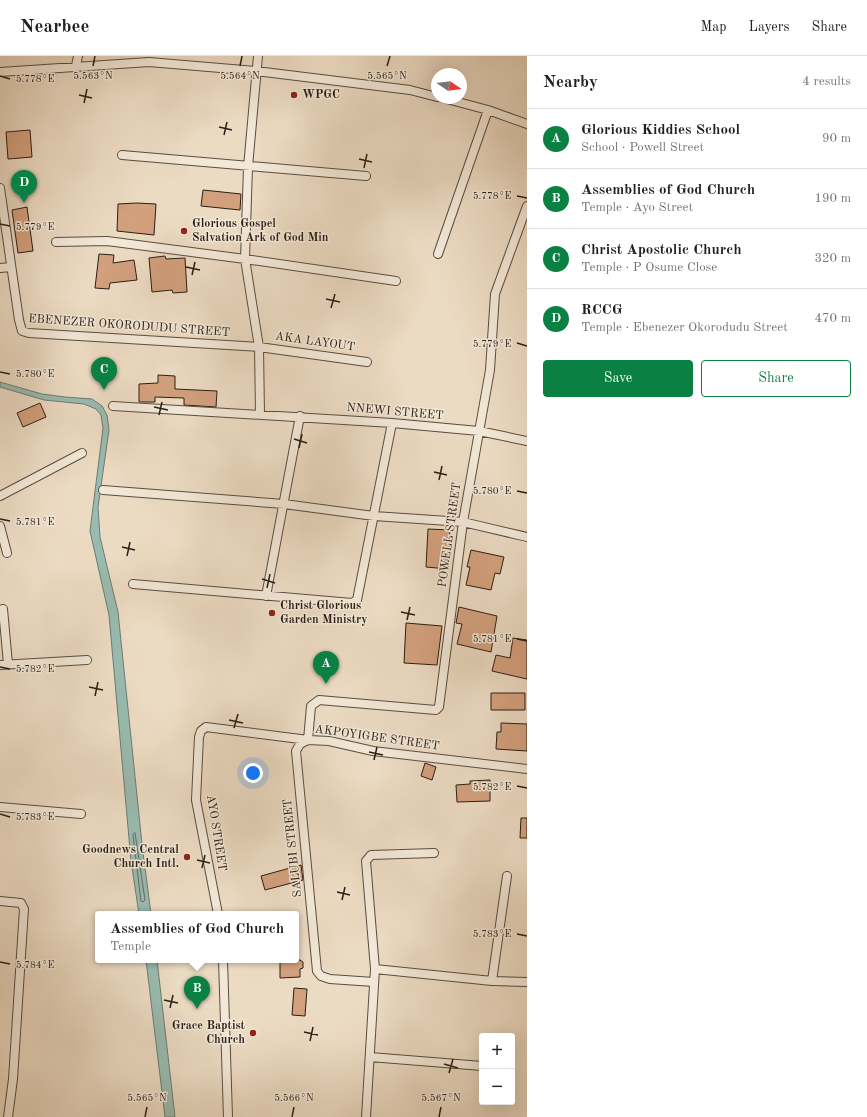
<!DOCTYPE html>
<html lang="en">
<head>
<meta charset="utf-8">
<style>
	body { margin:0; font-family:"Old Standard TT",serif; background:#f2f2f2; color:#202124 }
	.controls { position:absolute; right:12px; bottom:12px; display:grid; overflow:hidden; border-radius:4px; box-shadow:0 4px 16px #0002 }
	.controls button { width:36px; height:36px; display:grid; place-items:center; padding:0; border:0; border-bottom:1px solid #e0e0e0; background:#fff; color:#202124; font:20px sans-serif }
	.compass { position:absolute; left:431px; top:12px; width:36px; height:36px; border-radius:50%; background:#fff; box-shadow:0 4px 16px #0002; rotate:103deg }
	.you { position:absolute; left:253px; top:717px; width:14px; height:14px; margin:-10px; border:3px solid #fff; border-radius:50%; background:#1a73e8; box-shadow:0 0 0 6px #1a73e833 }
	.badge { display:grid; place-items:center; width:26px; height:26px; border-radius:50%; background:#0b8043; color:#fff; font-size:13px; font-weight:700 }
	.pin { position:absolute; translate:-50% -33px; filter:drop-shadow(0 1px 2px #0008) }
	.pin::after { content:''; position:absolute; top:21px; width:14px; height:12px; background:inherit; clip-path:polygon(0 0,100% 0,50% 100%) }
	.popup { position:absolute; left:95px; top:855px; width:204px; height:52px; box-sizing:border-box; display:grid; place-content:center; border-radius:4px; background:#fff; filter:drop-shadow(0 1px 3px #0005); font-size:13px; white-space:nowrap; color:#757577 }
	.popup b { font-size:15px; color:#202124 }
	.popup::after { content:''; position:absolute; left:50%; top:100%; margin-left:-8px; border:8px solid transparent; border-top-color:#fff }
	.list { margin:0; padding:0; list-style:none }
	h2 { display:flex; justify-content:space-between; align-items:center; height:52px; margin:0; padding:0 16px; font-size:17px }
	h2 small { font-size:13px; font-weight:400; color:#757577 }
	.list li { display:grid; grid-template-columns:26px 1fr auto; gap:12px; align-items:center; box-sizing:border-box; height:60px; padding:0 16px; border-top:1px solid #e0e0e0 }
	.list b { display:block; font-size:15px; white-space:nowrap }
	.list p { margin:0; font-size:13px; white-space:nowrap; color:#757577 }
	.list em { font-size:13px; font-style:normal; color:#757577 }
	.actions { display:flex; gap:8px; padding:12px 16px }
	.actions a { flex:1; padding:9px 0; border:1px solid #0b8043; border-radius:4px; text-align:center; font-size:14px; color:#0b8043 }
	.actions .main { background:#0b8043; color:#fff }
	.map { position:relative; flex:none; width:527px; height:1061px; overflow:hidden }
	header { display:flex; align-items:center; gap:24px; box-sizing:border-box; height:56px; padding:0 20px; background:#fff; border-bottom:1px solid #e0e0e0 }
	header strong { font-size:19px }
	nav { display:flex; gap:22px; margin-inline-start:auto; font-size:14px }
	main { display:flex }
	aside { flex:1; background:#fff }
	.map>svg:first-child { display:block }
	.water { fill:#99bbb1; stroke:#6d7c73 }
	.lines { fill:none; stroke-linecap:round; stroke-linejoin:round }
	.shore { stroke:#626c63; stroke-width:1 }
	.building { fill:#d3a07d; stroke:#2a1e15 }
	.minor-casing { stroke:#5a4d40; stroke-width:10 }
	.minor { stroke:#f3e8d8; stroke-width:8 }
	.ticks { fill:none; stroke:#2a1e15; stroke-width:1.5 }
	.poi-dot { fill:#8f2418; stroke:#f3e8d8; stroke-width:1.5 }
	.labels { text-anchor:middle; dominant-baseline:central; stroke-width:3; stroke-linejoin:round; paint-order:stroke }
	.poi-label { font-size:12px; font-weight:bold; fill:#2a1e15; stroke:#f3e8d8; text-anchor:start }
	.street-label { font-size:12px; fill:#2a1e15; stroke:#f3e8d8 }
	.ticks-label { font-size:10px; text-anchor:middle; fill:#2a1e15; stroke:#f3e8d8; stroke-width:3; stroke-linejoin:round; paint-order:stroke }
</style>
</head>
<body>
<header>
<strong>Nearbee</strong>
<nav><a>Map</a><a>Layers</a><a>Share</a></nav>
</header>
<main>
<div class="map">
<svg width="527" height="1061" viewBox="0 0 527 1061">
	<rect width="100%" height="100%" fill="#ecdbc3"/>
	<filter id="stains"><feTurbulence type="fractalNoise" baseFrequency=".005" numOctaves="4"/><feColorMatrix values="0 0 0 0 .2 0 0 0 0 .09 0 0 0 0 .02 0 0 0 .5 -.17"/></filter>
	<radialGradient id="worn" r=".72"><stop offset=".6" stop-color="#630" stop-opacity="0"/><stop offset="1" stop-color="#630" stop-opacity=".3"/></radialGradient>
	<!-- water -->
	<path class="water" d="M0,326L42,338L65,341L92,343L102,350L107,359L109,374L98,451L100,481L118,556L142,788L151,858H139L131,805L109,559L90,475L103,372L101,359L96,353L84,348L44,344L0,331Z
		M146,904H157L175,1061H165Z"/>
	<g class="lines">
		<!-- shore -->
		<path class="shore" d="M135,777L145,844L143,846L141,845L133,779Z"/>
	</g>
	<!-- building -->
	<path class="building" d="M30,74L32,101L8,103L6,76Z
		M203,134L241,138L240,154L201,150Z
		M137,147L156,148L154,179L117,175L118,148Z
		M27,151L33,195L18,197L12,154Z
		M99,198L114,199L113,207L134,204L137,224L110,227L109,233L95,232Z
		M165,200L166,203L185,202L187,236L173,237L172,234L152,236L149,202Z
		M158,319L175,320V333L217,335L216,351L184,349V342L155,341V346H139V328L158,327Z
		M40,347L46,361L23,371L17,357Z
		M428,473L450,474L448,513L426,511Z
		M471,494L504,501L500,518L495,517L491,534L466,529L470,511H467Z
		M459,551L497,560L491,596L457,588L462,568L456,567Z
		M406,567L442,570L437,609L404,607Z
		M513,582L527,584V623L492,615L496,599L510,602Z
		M491,637H525V654H491Z
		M501,667L527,668V695L496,693L497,676H501Z
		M425,707L436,711L432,724L421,720Z
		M490,724V745L457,746L456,729L470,728V725Z
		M521,762H527V782H520Z
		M301,809L303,824L265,834L261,820Z
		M280,904H300L303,906V912L300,913V921L280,922Z
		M294,932L307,933L305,960L292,959Z"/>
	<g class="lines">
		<!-- minor casing -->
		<g class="minor-casing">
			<path id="minor" d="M258,0L248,111L245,203L259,291L260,359
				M76,10L78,0
				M0,16L149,6L256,15L410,34L437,41
				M443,42L488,54L527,68
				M122,99L366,120
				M0,132L19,264L22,275L29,277L259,291L367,306
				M56,186L107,185L245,203L396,225
				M438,198L488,54
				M0,212L11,211
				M113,350L392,367L479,375L527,385
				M103,434L284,448L374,460L463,466L527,481
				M0,440L82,397
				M0,470L7,497
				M133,528L352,547L357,544L392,367
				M266,540L300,360
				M3,553L8,608
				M0,609L87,604
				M0,751L81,758
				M0,845L21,847L24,853L13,1023L8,1061
				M218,858L196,744L199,681L201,675L206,671L308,684L329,685L373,695L527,713
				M223,904L228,1061
				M375,913L492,925L527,926
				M492,925L507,820
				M374,926L330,923L321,920L317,915L296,695L300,688L308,684L311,650L319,644L436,654L439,651L463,466L490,314L495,238L527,150
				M370,1001L482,1010
				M366,1061L375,913L366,805L371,799L434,797"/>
		</g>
		<!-- minor -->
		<use href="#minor" class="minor"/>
	</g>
	<!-- ticks -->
	<path class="ticks" d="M93,10L95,0M240,10L242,0M387,10L390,0M0,20L10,23M79,39L92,42M84,47L87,33M219,71L232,74M224,79L227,66M359,103L372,106M364,112L367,98M517,140L527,142M0,168L10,170M186,211L200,214M192,219L195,206M326,243L340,246M331,252L335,238M517,287L527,290M0,316L10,318M154,351L168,354M159,359L162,346M294,383L307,387M299,392L302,378M434,416L447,419M439,424L442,410M517,435L527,437M0,463L10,465M122,491L135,494M127,500L130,486M262,523L275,527M267,532L270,518M401,556L415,559M407,564L410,551M517,583L527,585M0,611L10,613M89,631L103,634M95,640L98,626M229,664L243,667M234,672L238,658M369,696L383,699M374,704L377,691M517,730L527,732M0,758L10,761M197,804L210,807M202,812L205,799M337,836L350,839M342,844L345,831M517,878L527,880M0,906L10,908M164,944L178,947M170,952L173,939M304,976L318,979M310,985L313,971M444,1008L458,1012M449,1017L453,1003M145,1061L147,1051M292,1061L294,1051M439,1061L441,1051"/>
	<!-- markers -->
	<g class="poi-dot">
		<circle cx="294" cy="39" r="4"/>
		<circle cx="184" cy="175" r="4"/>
		<circle cx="272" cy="557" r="4"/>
		<circle cx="187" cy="801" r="4"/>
		<circle cx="253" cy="977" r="4"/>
	</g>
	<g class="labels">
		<!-- poi labels -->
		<g class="poi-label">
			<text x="302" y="39">WPGC</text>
			<text x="192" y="168">Glorious Gospel<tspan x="192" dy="14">Salvation Ark of God Min</tspan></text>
			<text x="280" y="550">Christ Glorious<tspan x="280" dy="14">Garden Ministry</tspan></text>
			<text x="179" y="794" text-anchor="end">Goodnews Central<tspan x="179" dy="14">Church Intl.</tspan></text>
			<text x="245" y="970" text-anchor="end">Grace Baptist<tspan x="245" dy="14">Church</tspan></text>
		</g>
		<!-- street labels -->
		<g class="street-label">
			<text transform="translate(129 270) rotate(4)">EBENEZER OKORODUDU STREET</text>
			<text transform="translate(315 286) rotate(8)">AKA LAYOUT</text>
			<text transform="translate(395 356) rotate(5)">NNEWI STREET</text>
			<text transform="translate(450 479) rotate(-82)">POWELL STREET</text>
			<text transform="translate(377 682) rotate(8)">AKPOYIGBE STREET</text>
			<text transform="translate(216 777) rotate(81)">AYO STREET</text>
			<text transform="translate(293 792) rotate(-96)">SALUBI STREET</text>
		</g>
	</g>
	<g class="ticks-label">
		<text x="93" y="23">5.563°N</text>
		<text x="240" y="23">5.564°N</text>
		<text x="387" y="23">5.565°N</text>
		<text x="35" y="26">5.778°E</text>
		<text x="492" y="143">5.778°E</text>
		<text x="35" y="174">5.779°E</text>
		<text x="492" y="291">5.779°E</text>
		<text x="35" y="321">5.780°E</text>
		<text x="492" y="438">5.780°E</text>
		<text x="35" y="469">5.781°E</text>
		<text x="492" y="586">5.781°E</text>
		<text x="35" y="616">5.782°E</text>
		<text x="492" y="734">5.782°E</text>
		<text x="35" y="764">5.783°E</text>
		<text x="492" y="881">5.783°E</text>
		<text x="35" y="912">5.784°E</text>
		<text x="147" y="1045">5.565°N</text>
		<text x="294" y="1045">5.566°N</text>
		<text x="441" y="1045">5.567°N</text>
	</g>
	<rect width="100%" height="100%" filter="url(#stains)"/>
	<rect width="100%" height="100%" fill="url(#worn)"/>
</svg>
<div class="controls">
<button>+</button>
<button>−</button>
</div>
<svg class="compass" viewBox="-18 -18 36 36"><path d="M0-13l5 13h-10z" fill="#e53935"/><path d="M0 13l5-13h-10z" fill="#757577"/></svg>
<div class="you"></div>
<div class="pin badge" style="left:326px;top:628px">A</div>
<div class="pin badge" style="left:197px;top:953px">B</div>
<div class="popup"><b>Assemblies of God Church</b>Temple</div>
<div class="pin badge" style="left:104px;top:334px">C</div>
<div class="pin badge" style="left:24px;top:147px">D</div>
</div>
<aside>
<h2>Nearby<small>4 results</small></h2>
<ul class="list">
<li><span class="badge">A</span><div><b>Glorious Kiddies School</b><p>School · Powell Street</p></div><em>90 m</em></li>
<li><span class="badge">B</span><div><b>Assemblies of God Church</b><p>Temple · Ayo Street</p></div><em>190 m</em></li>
<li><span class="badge">C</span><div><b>Christ Apostolic Church</b><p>Temple · P Osume Close</p></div><em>320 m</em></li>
<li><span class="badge">D</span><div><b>RCCG</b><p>Temple · Ebenezer Okorodudu Street</p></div><em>470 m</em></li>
</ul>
<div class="actions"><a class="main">Save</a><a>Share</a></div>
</aside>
</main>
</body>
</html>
